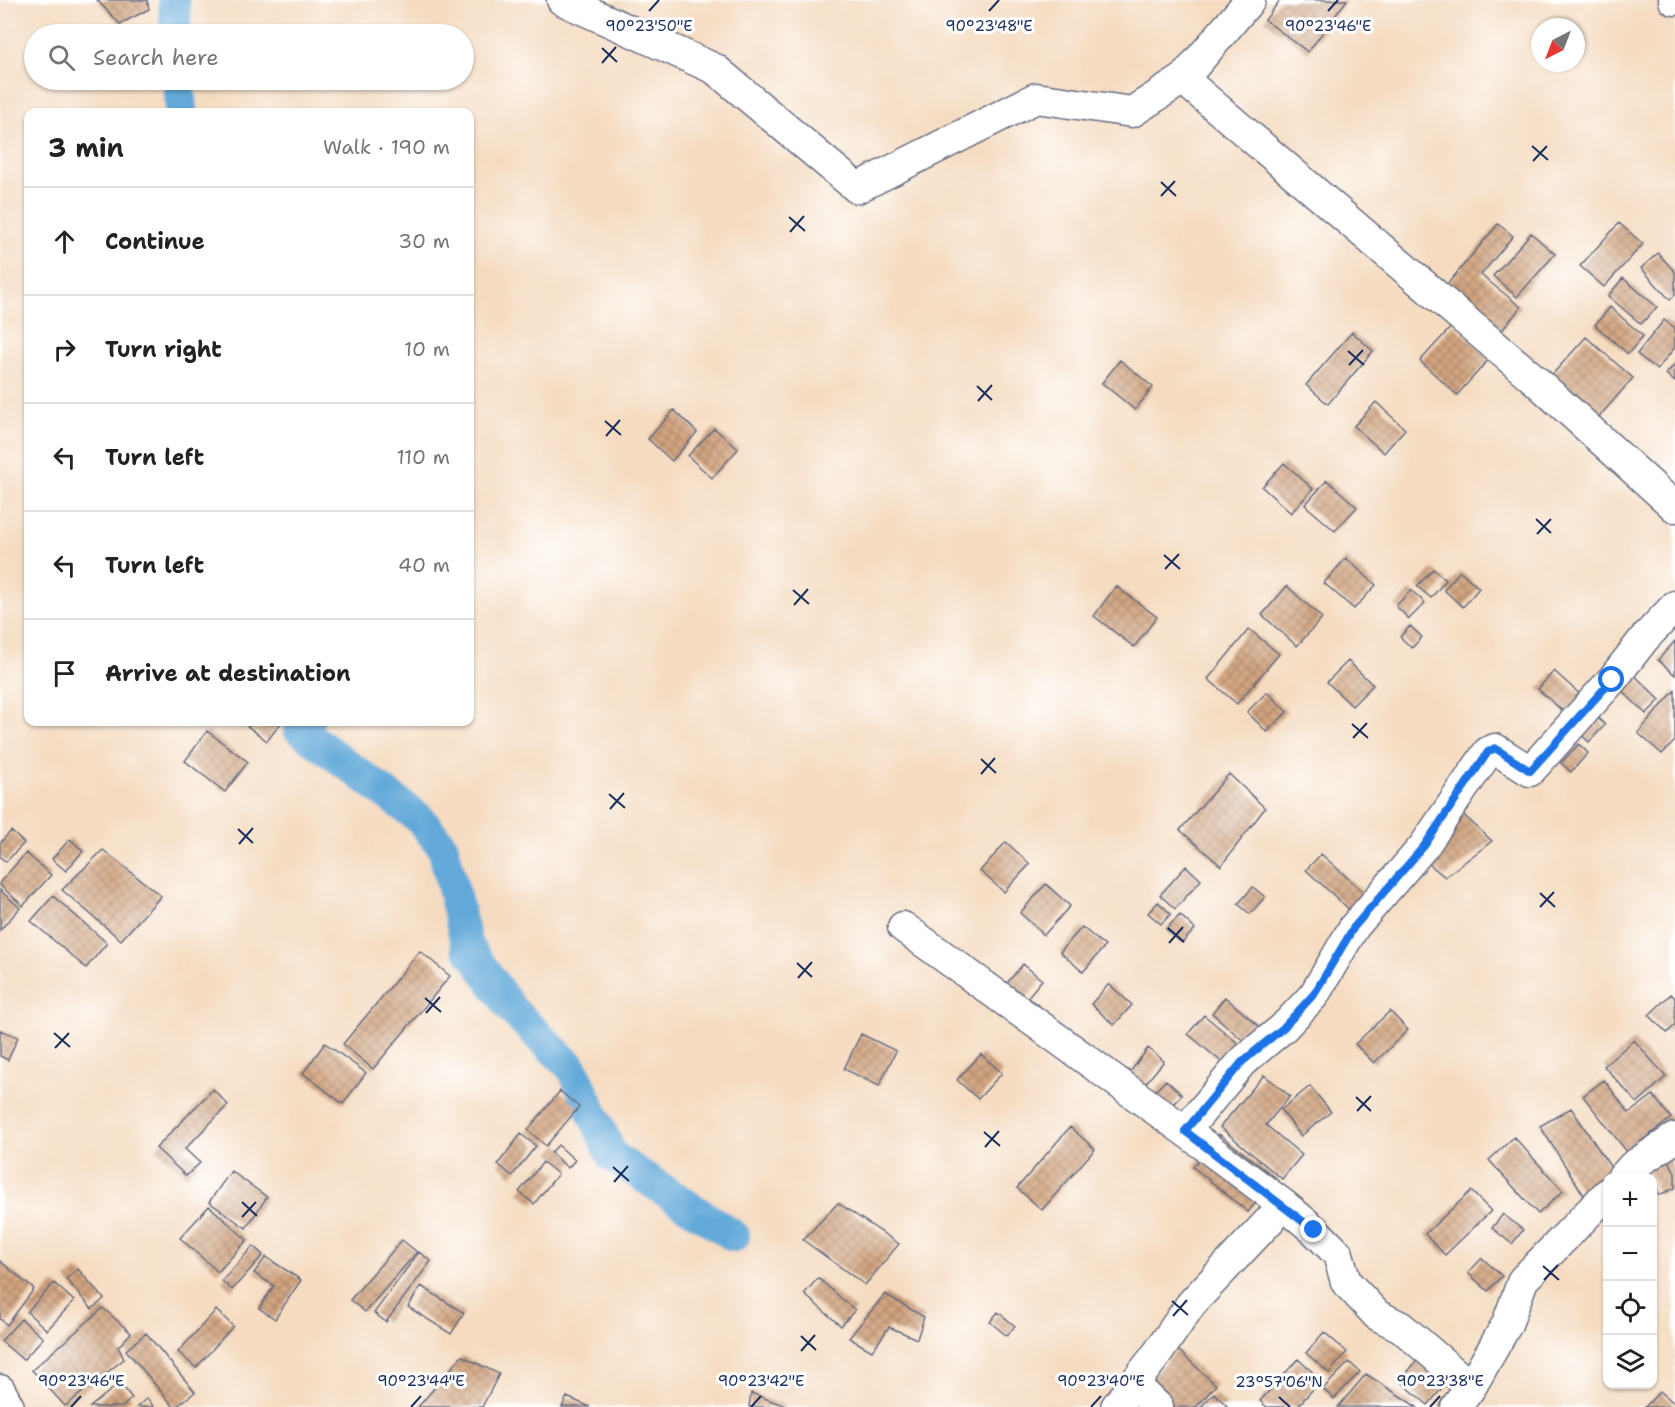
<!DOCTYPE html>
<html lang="en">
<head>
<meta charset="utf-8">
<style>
	body { margin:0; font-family:"Shantell Sans",sans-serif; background:#f2f2f2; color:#222 }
	.controls { position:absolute; right:18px; bottom:18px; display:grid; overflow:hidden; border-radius:12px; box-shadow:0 2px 4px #0004 }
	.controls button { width:54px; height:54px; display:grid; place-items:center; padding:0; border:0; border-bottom:2px solid #e0e0e0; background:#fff; color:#222; font:30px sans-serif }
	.compass { position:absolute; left:1531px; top:18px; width:54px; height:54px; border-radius:50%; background:#fff; box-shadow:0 2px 4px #0004; rotate:222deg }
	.stop { position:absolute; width:18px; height:18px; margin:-14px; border:4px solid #1a73e8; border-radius:50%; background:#fff }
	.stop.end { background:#1a73e8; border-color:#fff; box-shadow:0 2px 6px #0008 }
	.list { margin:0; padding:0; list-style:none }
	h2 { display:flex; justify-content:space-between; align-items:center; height:78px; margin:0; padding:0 24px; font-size:26px }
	h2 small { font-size:20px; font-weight:400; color:#767676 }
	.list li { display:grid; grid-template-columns:39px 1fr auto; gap:18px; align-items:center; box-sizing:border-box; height:108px; padding:0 24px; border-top:2px solid #e0e0e0 }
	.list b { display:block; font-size:22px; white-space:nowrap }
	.list em { font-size:20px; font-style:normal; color:#767676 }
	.icon { flex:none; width:33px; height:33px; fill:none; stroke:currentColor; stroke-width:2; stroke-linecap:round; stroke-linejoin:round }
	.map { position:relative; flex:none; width:1675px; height:1407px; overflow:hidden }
	.search { position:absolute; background:#fff; box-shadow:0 2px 4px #0004; left:24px; top:24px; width:450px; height:66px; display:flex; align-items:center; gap:15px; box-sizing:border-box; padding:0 21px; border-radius:33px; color:#767676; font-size:22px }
	.panel { position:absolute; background:#fff; box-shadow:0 2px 4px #0004; left:24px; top:108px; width:450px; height:618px; border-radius:12px }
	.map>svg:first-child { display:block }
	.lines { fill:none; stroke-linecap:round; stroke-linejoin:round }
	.canal { stroke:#62a9d9; stroke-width:32 }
	.building { fill:url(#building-cross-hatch) }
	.minor-casing { stroke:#676c81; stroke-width:33 }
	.minor { stroke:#fff; stroke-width:30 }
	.route { stroke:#1a73e8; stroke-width:8 }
	.ticks { fill:none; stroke:#1b2f5e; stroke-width:2 }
	.ticks-label { font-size:15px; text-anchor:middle; fill:#1b2f5e; stroke:#fff; stroke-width:6; stroke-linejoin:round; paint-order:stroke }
</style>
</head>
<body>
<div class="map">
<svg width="1675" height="1407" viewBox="0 0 1675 1407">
	<defs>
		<pattern id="building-cross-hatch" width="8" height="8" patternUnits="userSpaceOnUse" patternTransform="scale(1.5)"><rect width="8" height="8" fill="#d3a580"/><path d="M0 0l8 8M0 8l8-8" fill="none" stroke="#aa876c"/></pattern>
	</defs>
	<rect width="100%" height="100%" fill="#fff"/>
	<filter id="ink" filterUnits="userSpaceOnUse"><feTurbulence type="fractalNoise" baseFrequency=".0167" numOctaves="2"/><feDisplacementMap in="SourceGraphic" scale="12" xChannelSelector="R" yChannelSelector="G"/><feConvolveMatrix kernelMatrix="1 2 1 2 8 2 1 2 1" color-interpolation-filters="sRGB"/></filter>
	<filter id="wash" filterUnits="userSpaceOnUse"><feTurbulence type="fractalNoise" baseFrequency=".008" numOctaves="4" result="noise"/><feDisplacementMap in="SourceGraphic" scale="24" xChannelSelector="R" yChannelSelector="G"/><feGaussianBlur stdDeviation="1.35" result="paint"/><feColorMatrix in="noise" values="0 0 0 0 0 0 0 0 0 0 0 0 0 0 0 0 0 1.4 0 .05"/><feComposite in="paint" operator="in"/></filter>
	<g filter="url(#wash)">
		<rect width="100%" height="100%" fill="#f5dcc1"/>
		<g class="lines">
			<!-- canal -->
			<path class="canal" d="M174,0L176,34
				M179,80L181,112
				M308,722L299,729L419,818L443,847L467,946L513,1011L573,1069L612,1156L734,1236"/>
		</g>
		<g id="blocks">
			<!-- building -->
			<path class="building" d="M97,0H147L149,9L120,24Z
				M1280,0H1347L1308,52L1265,20Z
				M128,28L136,34H123Z
				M1619,223L1643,244L1604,287L1580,266Z
				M1498,224L1513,236L1481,275L1521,307L1500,333L1445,287Z
				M1531,233L1555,254L1517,297L1493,276Z
				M1658,253L1675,272V295L1670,300L1641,268Z
				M1623,278L1657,307L1641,324L1608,296Z
				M1610,307L1643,336L1628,354L1595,325Z
				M1664,320L1675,328V347L1657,370L1637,354Z
				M1453,325L1490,358L1457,395L1420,361Z
				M1352,332L1373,351L1328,404L1306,385Z
				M1586,337L1633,378L1597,419L1550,377Z
				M1120,360L1153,387L1135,410L1102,383Z
				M1675,364V382L1666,374Z
				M1376,402L1405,429L1384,453L1354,426Z
				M674,410L697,432L672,461L648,439Z
				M714,428L738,449L712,478L688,456Z
				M1284,463L1313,489L1291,513L1262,487Z
				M1327,480L1357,507L1335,531L1305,505Z
				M1346,558L1376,585L1354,609L1324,583Z
				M1433,569L1446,580L1431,598L1417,586Z
				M1460,571L1479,588L1463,607L1444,590Z
				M1116,586L1157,617L1134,647L1094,616Z
				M1287,586L1322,618L1297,646L1262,615Z
				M1411,590L1425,603L1409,619L1396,606Z
				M1410,626L1422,637L1412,648L1400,637Z
				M1249,629L1279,654L1237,704L1208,679Z
				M1675,641V675L1658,660Z
				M1348,661L1373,685L1352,706L1327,682Z
				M1629,670L1660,700L1646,714L1615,684Z
				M1554,671L1582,696L1566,714L1538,689Z
				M1675,690V741L1662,754L1638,733Z
				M1267,692L1287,712L1267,732L1247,712Z
				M1591,711L1605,725L1589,742L1574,728Z
				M242,722H282L267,741Z
				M207,731L248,762L225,792L185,761Z
				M1579,744L1588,753L1571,772L1561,763Z
				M1229,774L1265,808L1221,866L1180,830Z
				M1445,798L1492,841L1445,877L1410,848Z
				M11,831L24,843L6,862L0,857V843Z
				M70,839L83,851L66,871L52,859Z
				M1006,842L1030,864L1004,892L980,871Z
				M103,850L161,896L121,940L62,890Z
				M26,853L51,875L23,906L0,885V882Z
				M1321,854L1368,896L1353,913L1306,870Z
				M1186,866L1201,880L1175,909L1160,895Z
				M1046,884L1070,906L1044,935L1020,913Z
				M1253,887L1265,897L1250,914L1238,904Z
				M0,890L20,908L0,930Z
				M53,896L107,943L86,968L31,921Z
				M1158,902L1171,914L1161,924L1148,913Z
				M1180,915L1195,929L1182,943L1166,929Z
				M1082,927L1105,946L1083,972L1060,952Z
				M420,951L450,976L373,1069L343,1044Z
				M1023,964L1042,980L1021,1005L1002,989Z
				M1109,984L1132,1005L1114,1025L1091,1004Z
				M1671,994L1675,998V1025L1667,1033L1649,1015Z
				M1225,997L1261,1028L1247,1044L1212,1013Z
				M1390,1011L1408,1030L1374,1063L1355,1044Z
				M1204,1015L1240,1045L1224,1064L1188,1034Z
				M0,1030L18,1037L8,1060L0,1056Z
				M861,1034L896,1051L879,1086L844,1069Z
				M1634,1040L1666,1077L1637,1103L1604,1066Z
				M325,1043L366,1073L343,1104L303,1073Z
				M1148,1048L1164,1061L1145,1084L1130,1072Z
				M981,1054L1002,1073L978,1099L957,1080Z
				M1264,1075L1290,1096L1266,1125L1302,1155L1282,1179L1220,1127Z
				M1166,1080L1182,1095L1169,1108L1153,1093Z
				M1604,1080L1629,1113L1653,1095L1671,1118L1627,1152L1583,1096Z
				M1310,1086L1331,1112L1301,1136L1281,1110Z
				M213,1089L228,1105L185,1149L200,1163L186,1176L156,1148Z
				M560,1091L579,1107L546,1146L528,1130Z
				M1571,1108L1618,1178H1608V1187L1590,1205L1540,1126Z
				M1070,1127L1095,1149L1042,1210L1017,1188Z
				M521,1134L536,1146L512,1176L498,1164Z
				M1219,1134L1276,1178L1248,1212L1193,1167Z
				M1514,1137L1563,1191L1538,1214L1489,1160Z
				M1661,1144L1675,1173V1188L1659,1195L1652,1178H1651L1640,1154Z
				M558,1145L575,1160L568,1168L551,1153Z
				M543,1162L558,1174L534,1204L519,1192Z
				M231,1171L267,1197L246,1228L209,1202Z
				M1471,1191L1491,1211L1445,1255L1425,1234Z
				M838,1203L899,1244L865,1285L803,1240Z
				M209,1206L247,1240L218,1272L180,1238Z
				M1503,1214L1523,1230L1512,1244L1492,1228Z
				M402,1240L417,1252L365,1312L350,1300Z
				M253,1246L263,1255L232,1290L222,1281Z
				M419,1252L431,1261L386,1322L374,1313Z
				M266,1257L301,1280L275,1319L259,1308L274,1286L254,1273Z
				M1482,1258L1502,1276L1488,1291L1468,1273Z
				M0,1261L34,1289L7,1325L0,1319Z
				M78,1269L104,1299L92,1309L66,1279Z
				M818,1278L855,1310L841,1326L804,1294Z
				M54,1283L74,1301L47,1330L27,1312Z
				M421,1286L464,1313L451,1334L408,1307Z
				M885,1294L924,1317L917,1339L889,1327L872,1351L849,1338Z
				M103,1308L131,1333L118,1347L124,1359L65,1406L32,1370Z
				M216,1310L233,1326L196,1368L178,1352Z
				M998,1312L1015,1326L1007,1336L990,1322Z
				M21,1319L43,1338L23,1360L1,1341Z
				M1324,1332L1347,1352L1329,1373L1306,1353Z
				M146,1333L195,1392L176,1407H174L126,1350Z
				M1435,1339L1463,1363L1428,1405L1400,1381Z
				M1177,1349L1216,1385L1196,1407H1176L1147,1382Z
				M462,1356L499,1374L482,1407H418Z
				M1298,1359L1321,1380L1297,1407H1267L1260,1401Z
				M1349,1362L1360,1372L1334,1399L1323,1389Z
				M1366,1374L1417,1407H1338Z
				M120,1383L132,1398L122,1407H90Z
				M1660,1391L1675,1404V1407H1645Z
				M751,1393L788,1407H749Z
				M1214,1393L1228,1407H1201Z
				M567,1397L590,1407H562Z
				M147,1398L154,1407H137Z"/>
		</g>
	</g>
	<g filter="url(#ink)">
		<use href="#blocks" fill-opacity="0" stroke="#676c81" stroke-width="1.5"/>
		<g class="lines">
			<!-- minor casing -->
			<g class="minor-casing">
				<path id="minor" d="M562,0L715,69L857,188L1036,98L1132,112L1183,79L1534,379L1675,507
					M1674,0H1675
					M1183,79L1250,0
					M903,927L1185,1131L1284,1205L1191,1304L1157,1354L1116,1407
					M1185,1131L1242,1062L1283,1028L1314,995L1354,927L1424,846L1488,752L1495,749L1530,771L1612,680L1644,639L1675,606
					M1622,1178L1633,1166L1675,1138
					M1284,1205L1314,1230L1338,1254L1346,1282L1377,1315L1401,1327L1471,1387L1456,1407
					M1134,1384L1158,1407
					M1471,1387L1507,1324L1523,1280L1608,1193
					M0,1390L9,1407"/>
			</g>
			<!-- minor -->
			<use href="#minor" class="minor"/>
		</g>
	</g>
	<g class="lines" filter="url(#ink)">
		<!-- route -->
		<path class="route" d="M1314,1230L1185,1131L1242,1062L1283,1028L1314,994L1354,927L1424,846L1488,752L1495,748L1530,771L1612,680"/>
	</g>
	<!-- ticks -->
	<path class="ticks" d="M649,11L659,0M989,11L999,0M1328,11L1338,0M602,48L617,62M602,63L616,47M1532,146L1548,160M1533,161L1547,146M1161,182L1176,196M1161,196L1175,181M789,217L805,231M790,232L804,216M1348,351L1364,365M1349,365L1363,350M977,386L992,400M978,401L992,385M605,421L621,435M606,436L620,420M1536,519L1551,533M1537,534L1551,519M1164,555L1180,569M1165,569L1179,554M793,590L809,604M794,605L808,589M1352,724L1368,738M1353,738L1367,723M981,759L996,773M981,774L995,758M609,794L625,808M610,809L624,793M238,829L253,843M239,844L253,828M1540,893L1555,907M1540,907L1554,892M1168,928L1184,942M1169,943L1183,927M797,963L812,977M798,978L812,962M425,998L441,1012M426,1013L440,997M54,1033L70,1047M55,1048L69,1033M1356,1097L1371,1111M1357,1111L1371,1096M984,1132L1000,1146M985,1147L999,1131M613,1167L629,1181M614,1182L628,1166M242,1202L257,1216M242,1217L256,1202M1543,1266L1559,1280M1544,1280L1558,1265M1172,1301L1188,1315M1173,1316L1187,1300M801,1336L816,1350M801,1351L815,1335M1279,1397L1290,1407M71,1407L81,1396M411,1407L421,1396M751,1407L761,1396M1091,1407L1101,1396M1430,1407L1440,1396"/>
	<g class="ticks-label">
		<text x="649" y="31">90°23'50"E</text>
		<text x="989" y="31">90°23'48"E</text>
		<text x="1328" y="31">90°23'46"E</text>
		<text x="81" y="1386">90°23'46"E</text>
		<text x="421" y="1386">90°23'44"E</text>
		<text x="761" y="1386">90°23'42"E</text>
		<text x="1101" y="1386">90°23'40"E</text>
		<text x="1440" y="1386">90°23'38"E</text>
		<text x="1279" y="1387">23°57'06"N</text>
	</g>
</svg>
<div class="controls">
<button>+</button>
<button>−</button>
<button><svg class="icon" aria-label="locate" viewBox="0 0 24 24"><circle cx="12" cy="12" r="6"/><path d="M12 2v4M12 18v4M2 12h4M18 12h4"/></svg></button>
<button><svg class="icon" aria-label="layers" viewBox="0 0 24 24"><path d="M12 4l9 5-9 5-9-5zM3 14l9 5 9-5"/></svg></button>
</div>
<svg class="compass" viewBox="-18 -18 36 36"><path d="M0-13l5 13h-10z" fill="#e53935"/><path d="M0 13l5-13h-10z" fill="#767676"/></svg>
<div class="stop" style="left:1612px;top:680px"></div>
<div class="stop end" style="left:1314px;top:1230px"></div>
<div class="search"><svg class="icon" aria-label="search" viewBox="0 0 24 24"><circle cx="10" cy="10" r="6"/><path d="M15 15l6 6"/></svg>Search here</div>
<section class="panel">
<h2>3 min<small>Walk · 190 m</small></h2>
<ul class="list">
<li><svg class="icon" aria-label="ahead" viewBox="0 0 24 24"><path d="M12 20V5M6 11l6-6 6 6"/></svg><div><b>Continue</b></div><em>30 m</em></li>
<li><svg class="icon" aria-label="right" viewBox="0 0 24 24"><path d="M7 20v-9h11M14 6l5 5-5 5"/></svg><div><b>Turn right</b></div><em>10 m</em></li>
<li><svg class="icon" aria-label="left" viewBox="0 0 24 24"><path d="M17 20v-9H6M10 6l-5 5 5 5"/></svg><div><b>Turn left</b></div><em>110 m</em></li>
<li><svg class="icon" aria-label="left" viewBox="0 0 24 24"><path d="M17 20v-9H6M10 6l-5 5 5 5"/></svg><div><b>Turn left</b></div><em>40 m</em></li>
<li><svg class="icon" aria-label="arrive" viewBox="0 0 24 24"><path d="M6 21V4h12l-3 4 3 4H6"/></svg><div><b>Arrive at destination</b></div></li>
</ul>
</section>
</div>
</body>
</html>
